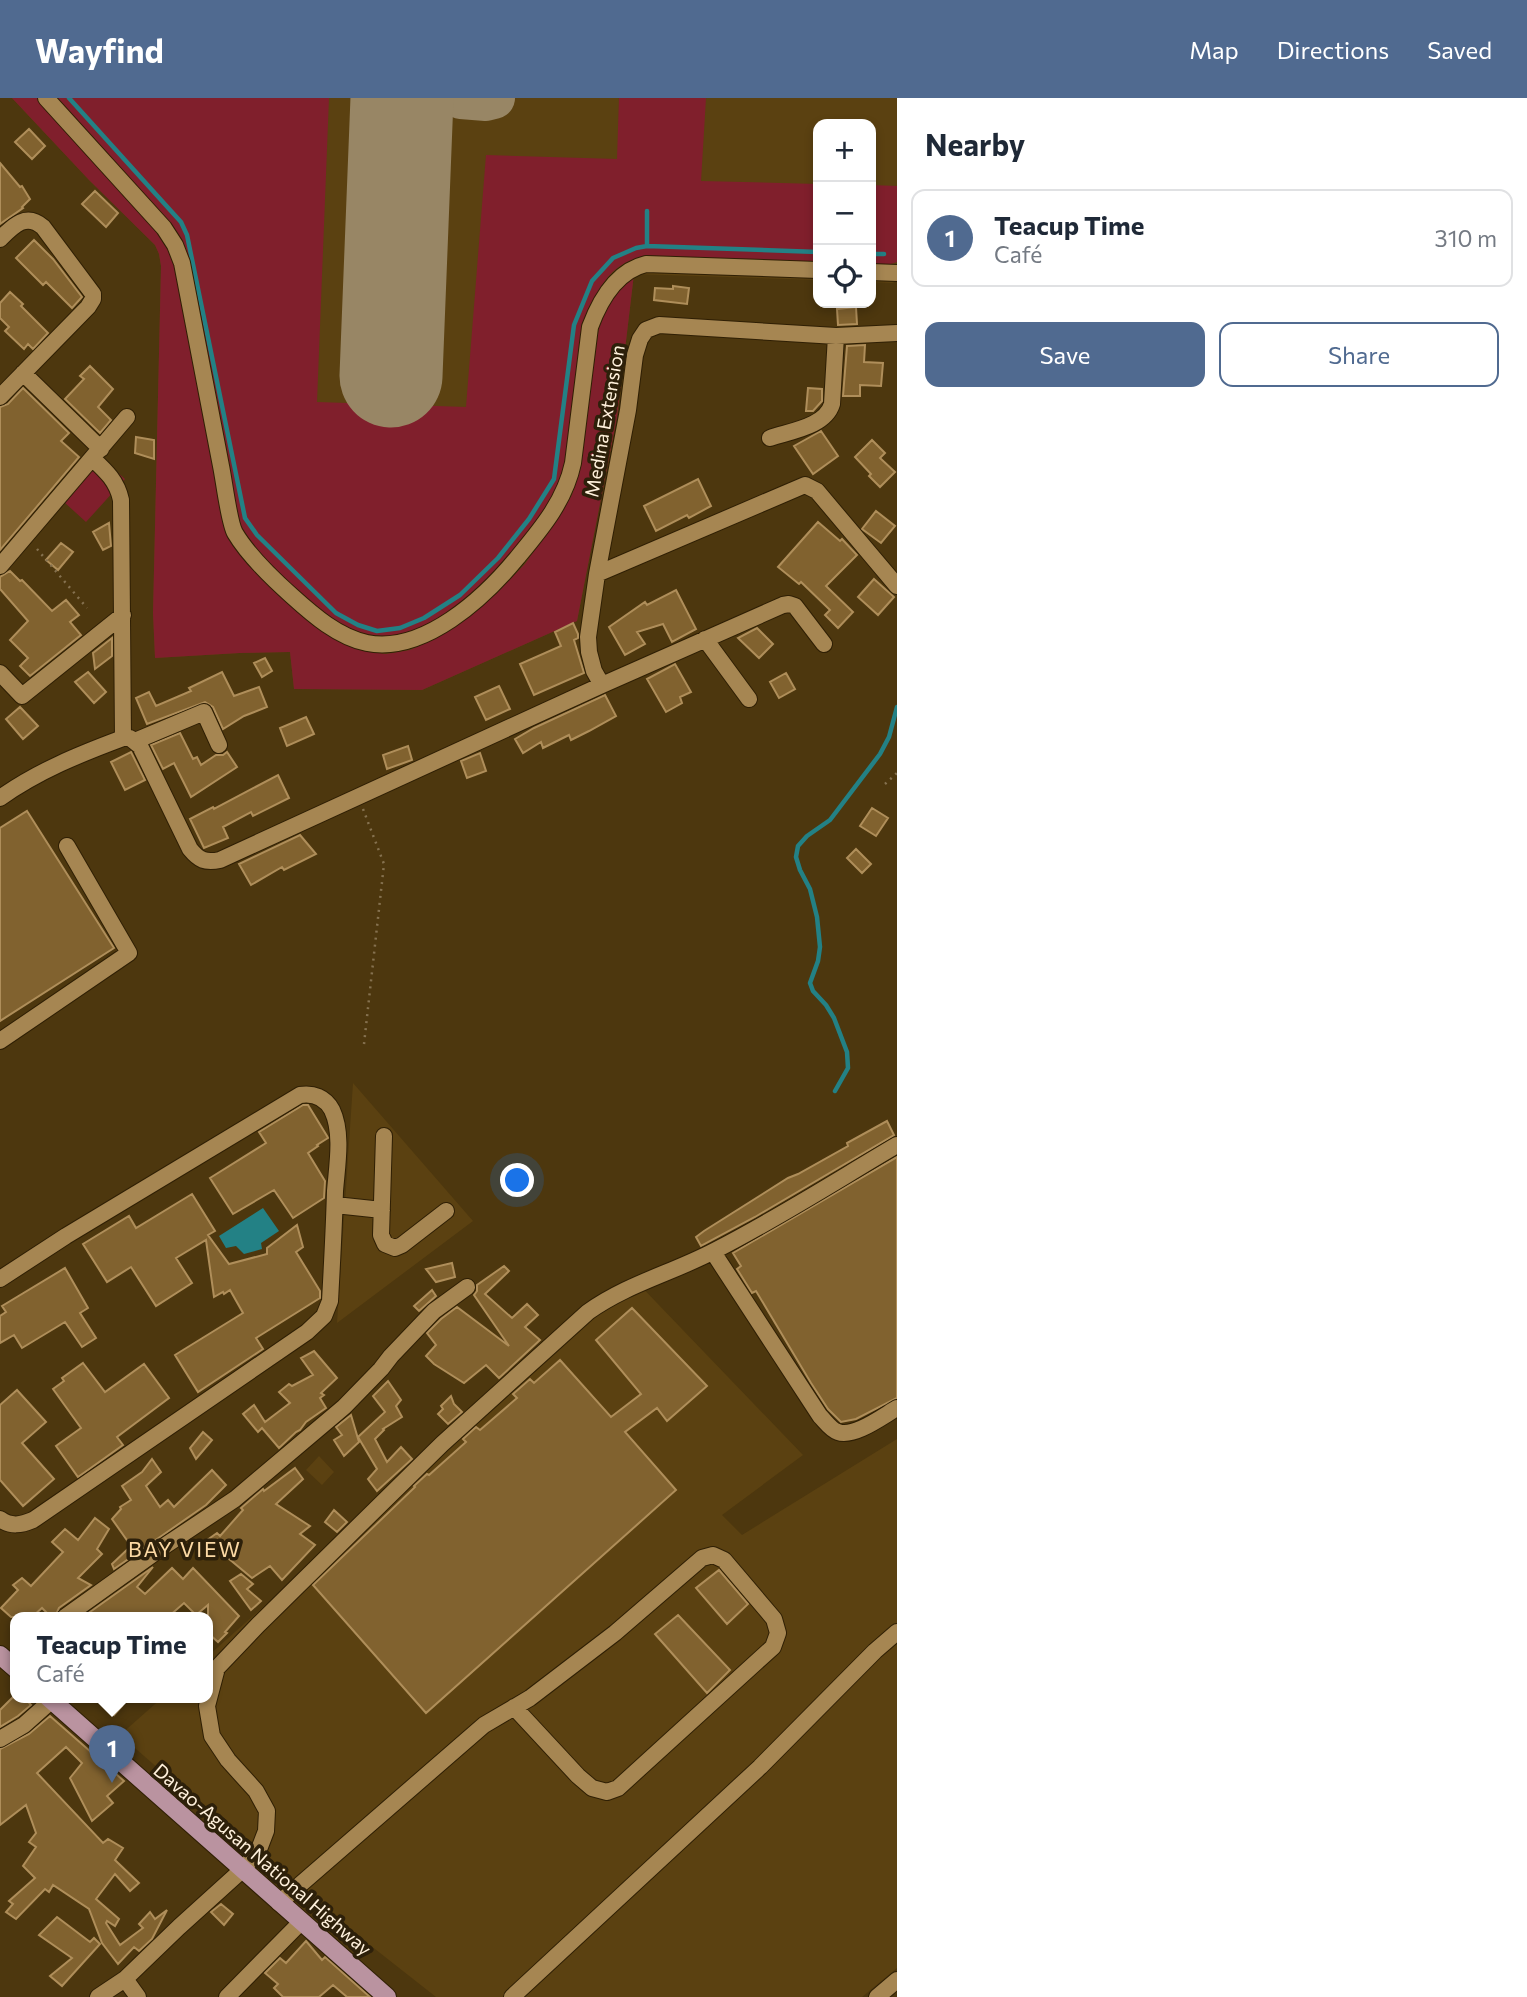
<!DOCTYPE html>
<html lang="en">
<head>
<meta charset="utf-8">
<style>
	body { margin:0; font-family:Commissioner,sans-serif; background:#f6f6f7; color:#1f2937 }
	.controls { position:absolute; right:21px; top:21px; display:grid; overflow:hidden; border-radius:14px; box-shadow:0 4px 10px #0003 }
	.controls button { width:63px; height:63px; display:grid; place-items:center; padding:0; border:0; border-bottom:2px solid #e0e1e3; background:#fff; color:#1f2937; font:35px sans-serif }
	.you { position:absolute; left:518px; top:1083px; width:24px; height:24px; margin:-18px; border:5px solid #fff; border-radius:50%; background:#1a73e8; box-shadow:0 0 0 10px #1a73e833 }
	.badge { display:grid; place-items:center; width:46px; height:46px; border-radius:50%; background:#506a90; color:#fff; font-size:23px; font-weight:700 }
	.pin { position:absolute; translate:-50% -58px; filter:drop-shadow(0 2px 4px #0008) }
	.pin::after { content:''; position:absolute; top:37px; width:24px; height:21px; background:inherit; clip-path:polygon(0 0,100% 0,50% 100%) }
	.popup { position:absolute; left:10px; top:1514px; width:203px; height:91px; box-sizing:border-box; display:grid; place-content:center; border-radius:14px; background:#fff; filter:drop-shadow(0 2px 5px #0005); font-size:23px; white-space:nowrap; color:#747a83 }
	.popup b { font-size:26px; color:#1f2937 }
	.popup::after { content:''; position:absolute; left:50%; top:100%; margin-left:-14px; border:14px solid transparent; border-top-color:#fff }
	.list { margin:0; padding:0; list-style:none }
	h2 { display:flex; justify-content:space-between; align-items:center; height:91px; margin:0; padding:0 28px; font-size:30px }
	h2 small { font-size:23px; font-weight:400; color:#747a83 }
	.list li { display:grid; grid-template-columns:46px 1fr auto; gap:21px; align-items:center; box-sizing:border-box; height:98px; margin:0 14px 14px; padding:0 14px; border:2px solid #e0e1e3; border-radius:14px }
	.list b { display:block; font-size:26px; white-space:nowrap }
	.list p { margin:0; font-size:23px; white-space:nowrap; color:#747a83 }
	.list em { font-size:23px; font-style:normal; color:#747a83 }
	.actions { display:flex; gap:14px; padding:21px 28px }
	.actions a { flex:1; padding:16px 0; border:2px solid #506a90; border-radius:14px; text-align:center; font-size:24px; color:#506a90 }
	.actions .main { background:#506a90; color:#fff }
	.icon { flex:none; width:38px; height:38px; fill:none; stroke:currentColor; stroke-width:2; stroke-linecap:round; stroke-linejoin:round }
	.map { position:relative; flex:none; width:897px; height:1899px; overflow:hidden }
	header { display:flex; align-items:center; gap:42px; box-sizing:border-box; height:98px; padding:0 35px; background:#506a90; color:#fff }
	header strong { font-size:33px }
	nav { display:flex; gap:38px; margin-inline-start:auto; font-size:24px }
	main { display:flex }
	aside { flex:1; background:#fff }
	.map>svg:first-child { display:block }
	.built { fill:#5b4111 }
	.green { fill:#801f2c }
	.water { fill:#238185 }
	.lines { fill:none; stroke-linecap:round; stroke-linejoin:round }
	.stream { stroke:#238185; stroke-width:4.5 }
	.taxiway { stroke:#988665; stroke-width:42 }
	.runway { stroke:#988665; stroke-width:103 }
	.building { fill:#81622f; stroke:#af8e5a; stroke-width:2 }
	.minor-casing { stroke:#2f1f04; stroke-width:18 }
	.major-casing { stroke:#2f1f04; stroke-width:20 }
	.path { stroke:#85714f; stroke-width:2.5; stroke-dasharray:2 5; stroke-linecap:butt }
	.minor { stroke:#a68652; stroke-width:16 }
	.major { stroke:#ba93a0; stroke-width:18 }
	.labels { text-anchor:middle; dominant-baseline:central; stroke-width:7; stroke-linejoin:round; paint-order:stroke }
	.street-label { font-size:19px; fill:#fff1dc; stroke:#2d200a }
	.neighbourhood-label { font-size:21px; letter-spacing:2px; fill:#fcd9a4; stroke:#2d200a }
</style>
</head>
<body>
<header>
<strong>Wayfind</strong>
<nav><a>Map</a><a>Directions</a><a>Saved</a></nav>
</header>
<main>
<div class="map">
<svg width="897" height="1899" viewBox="0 0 897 1899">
	<rect width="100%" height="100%" fill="#4d370e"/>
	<!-- built -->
	<path class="built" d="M12,0H897V183L892,185L871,184V26H818V182L634,176L617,319L577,523L422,592L294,591L290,554L240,555L155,560L153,515L161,168L159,156L155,147L89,82Z
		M353,985L473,1123L337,1225Z
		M633,1180L803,1357L722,1417L742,1437L897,1341V1870L862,1899H436L272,1770L120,1637L163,1599H208V1558Z
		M319,1358L334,1374L322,1387L306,1372Z"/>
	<!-- green -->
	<path class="green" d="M12,0H38L158,133L170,150L176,167L228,435L321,530L361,552L386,556L410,552L434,541L467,518L496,496L525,466L549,431L572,397L580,370L599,229L611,201L634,176L617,319L577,523L422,592L294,591L290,554L240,555L155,560L153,515L161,168L159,156L155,147L89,82Z
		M54,0H329L317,304L466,309L486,57L617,61L619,0H706L701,83L818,86V165L639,160C613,166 603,184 592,206C585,246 578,286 572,327C569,343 569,363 563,379C550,414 521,447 496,474C473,498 433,531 400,537C335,548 273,477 240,429L187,164Z
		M871,87L897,88V164L888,167L871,166Z
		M102,361L125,381L86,424L64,404Z"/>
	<!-- water -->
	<path class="water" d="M263,1110L279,1133L261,1145L262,1151L244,1156L236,1148L226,1150L219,1138Z"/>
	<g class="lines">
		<!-- stream -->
		<path class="stream" d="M69,0L171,113L181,124L187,137L245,420L257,437L336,515L358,527L377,533L400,530L424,520L460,497L498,460L529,421L554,381L574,227L592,183L613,160L636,150L647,148L818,154
			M647,148V113
			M871,156H884
			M835,993L848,970L847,954L834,920L826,907L813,893L810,885L818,863L820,849L817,819L810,791L800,772L796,759L798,748L807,738L830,722L880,656L889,639L897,609"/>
		<!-- taxiway -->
		<path class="taxiway" d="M461,0L486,2L494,0"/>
		<!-- runway -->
		<path class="runway" d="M391,278L402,0"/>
	</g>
	<!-- building -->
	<path class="building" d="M29,31L45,48L32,61L15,44Z
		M0,65L20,89L22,88L30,101L22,109L23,110L0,126Z
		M95,93L118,115L106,129L82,106Z
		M34,142L53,161L82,199L72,210L46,184L43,187L16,160Z
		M673,188L689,190L687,206L654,202L655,190L673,191Z
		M10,194L23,206L21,208L48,235L33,251L28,246L24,251L5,233L9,229L0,220V205Z
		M856,209L857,226L838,227L837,211Z
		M865,247L864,264L883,265L881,288L860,287V298H843L847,248Z
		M90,268L113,291L98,309L111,322L100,335L65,301L84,281L80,278Z
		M23,290L69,335L61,343L79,359L0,452V309L8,306Z
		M808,290L822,291V303L813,313H806Z
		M821,333L838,358L813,376L794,348Z
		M136,339L154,342V361L135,355Z
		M872,342L885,355L880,360L895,374L880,389L869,378L871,376L855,359Z
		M698,381L711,408L689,420L687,417L656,433L644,408Z
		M876,413L895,428L881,445L862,431Z
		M818,424L840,443L842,441L857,457L826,488L853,514L838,530L825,517L830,512L801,484L799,486L778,469Z
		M109,425L111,448L103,452L93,434Z
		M61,445L73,454L58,472L46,462Z
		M10,473L20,483L22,482L52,513L66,502L79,517L70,524L81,537L30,578L20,568L28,560L10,542L28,523L0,491V479Z
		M874,481L894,499L878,517L858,499Z
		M676,492L696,531L672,544L663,526L637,534L645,546L625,557L609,529L645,504L647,507Z
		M573,525L578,536V540L574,542L584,575L534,597L520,566L561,548L555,534Z
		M757,530L773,546L759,560L738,540Z
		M112,540V558L95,571L93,555Z
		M265,560L272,573L262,579L254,565Z
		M675,566L691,594L680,599L682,605L666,614L647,581Z
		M88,574L106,594L94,605L75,584Z
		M222,574L234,598L259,589L267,609L244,618L223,631L213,609L205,604L147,626L136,600L149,594L156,608L191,593L189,590Z
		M786,575L795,591L779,600L770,584Z
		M499,588L510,611L486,622L475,599Z
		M605,597L616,618L589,633L571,642L569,637L543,650L541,644L523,655L515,641L534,630Z
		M20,609L38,628L23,641L6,621Z
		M306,619L314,636L287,648L280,630Z
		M180,635L193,661L197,659L201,667L216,657H223L227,654L237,669L191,699L174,665L163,671L151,647Z
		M408,648L412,662L387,671L383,657Z
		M131,654L145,682L125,692L111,664Z
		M480,655L486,673L467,680L461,663Z
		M278,677L289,700L253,718L251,714L223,729L228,740L204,750L190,721L213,709L214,711Z
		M872,710L888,720L876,738L860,728Z
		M27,713L114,850L0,923V730Z
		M300,737L316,756L284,772L282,769L251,787L239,766Z
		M856,751L871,766L862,775L847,760Z
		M303,1007H308L327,1038L328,1040L317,1047L318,1048L308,1055L325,1083L324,1100L293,1120L274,1092L233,1116L210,1080L266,1045L259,1034Z
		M887,1023L894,1037L755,1119L701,1148L696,1139L704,1133L788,1080L798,1076L848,1048L847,1045Z
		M897,1059V1300L856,1321L841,1324L828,1311L811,1285L756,1193L752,1195L737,1171L741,1168L733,1155Z
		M192,1096L215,1133L208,1137L229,1166L267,1156V1150L297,1127L303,1149L296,1154L320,1193V1200L256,1240L263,1251L198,1294L175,1257L243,1215L230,1192L224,1196L223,1194L214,1199L206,1142L176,1160L192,1185L156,1208L131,1169L107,1184L83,1146L129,1118L136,1130Z
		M452,1165L455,1179L436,1184L426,1171Z
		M504,1168L509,1173L485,1196L512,1220L527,1206L538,1217L525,1229L540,1242L499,1280L486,1267L464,1285L434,1266L426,1258L436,1247L427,1235L441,1221L457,1209L509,1248L474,1197L477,1193V1187Z
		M65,1170L88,1210L80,1215L96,1240L82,1249L65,1224L22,1250L14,1237L0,1245V1218L6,1214L2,1208Z
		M432,1192L436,1198L419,1213L414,1208Z
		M632,1210L707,1288L667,1323L657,1310L625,1334L676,1392L426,1615L313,1487L415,1389L414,1388L427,1376L429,1377L466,1344L463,1341L476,1329L480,1332L517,1300L513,1296L530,1281L534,1285L560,1262L611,1319L641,1296L596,1242Z
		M314,1253L337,1280L321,1295L324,1297L320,1300L326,1310L306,1324L300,1332L296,1334L279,1350L262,1330L258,1334L243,1316L254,1307L265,1324L290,1305L279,1294L289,1286L292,1288L313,1277L301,1260Z
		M83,1265L105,1294L144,1266L169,1300L117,1339L123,1347L78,1379L56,1348L81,1330L53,1291L64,1283L62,1280Z
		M388,1283L401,1302L396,1308L402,1319L383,1331L384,1332L375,1341L387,1364L401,1349L412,1361L377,1393L368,1381L377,1371L358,1339L385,1314L373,1298Z
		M17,1292L46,1324L22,1345L54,1381L23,1408L0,1382V1307Z
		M451,1298L454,1306L462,1314L448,1326L438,1316L443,1311L441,1308Z
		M351,1317L359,1344L344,1358L334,1342L342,1337L336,1329Z
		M203,1334L212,1342L196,1361L190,1350Z
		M152,1361L161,1374L146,1388L160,1409L168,1402L174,1409L212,1372L226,1387L206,1407L114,1471L112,1466L131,1448L112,1421L121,1411L120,1409L131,1402L122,1388L142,1374Z
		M295,1370L303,1381L276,1406L310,1428L300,1436L315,1447L282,1482L270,1468L252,1480L217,1451L210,1455L203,1445L217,1435L220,1438L243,1412L241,1410L263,1391L264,1393Z
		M334,1412L347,1424L337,1434L325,1424Z
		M95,1420L109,1431L97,1451L102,1456L78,1480L91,1487L59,1510L55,1519H51L42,1510L32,1519H11L1,1510L18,1492L13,1487L22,1480L31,1488L63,1454L52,1444L65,1431L78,1442Z
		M153,1469L137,1489L145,1496L172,1470L183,1481L193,1470L239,1518L225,1534L227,1535L218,1544L208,1535V1507L196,1517L184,1505L168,1519H83Z
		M719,1472L748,1506L727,1526L696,1490Z
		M241,1476L253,1486L247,1491L261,1503L251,1512L230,1483Z
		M678,1517L730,1572L707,1595L655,1536Z
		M13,1599H24L31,1607L18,1618L0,1629V1612Z
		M95,1599H129L120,1607L122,1608L114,1617Z
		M50,1618L124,1683L107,1698L113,1705L92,1723L70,1680L82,1665L66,1649L37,1675L103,1745L108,1741L123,1750L115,1762L139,1785L130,1793L115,1776L96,1801L119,1821L115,1828L107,1823L106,1825L120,1847L143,1830L139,1826L150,1814L155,1821L167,1812L152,1841L139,1853L134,1849L118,1866L102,1845L89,1811L53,1787L49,1794L45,1791L16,1821L6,1814L13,1806L9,1803L35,1780L23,1768L36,1749L29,1744L36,1735L26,1707L0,1727V1651L29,1636Z
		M221,1806L233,1816L224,1827L211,1814Z
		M57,1819L90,1844L94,1840L100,1846L62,1888L50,1878L72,1860L39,1837Z
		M306,1843L322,1862L325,1859L370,1899H347L333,1887L319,1899H283L274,1890L278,1886L265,1875L280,1860L286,1865Z"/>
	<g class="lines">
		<!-- minor casing -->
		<g class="minor-casing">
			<path id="minor" d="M46,0L164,130L175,147L182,165C195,233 208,300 221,368C224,382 229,425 235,435C248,457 273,481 292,498C313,517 338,539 367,545C424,556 484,500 517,460C541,431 565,403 573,365L590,229C600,202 616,173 646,166L818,172
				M0,141C13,128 26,114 43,129L93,196V201L88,209L0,299
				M871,174L897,175
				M23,275L101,351
				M770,340C790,333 825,329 832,306L836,238
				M92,360C106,373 117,383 121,402L123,640
				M0,468L127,319
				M597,476L805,387L817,393L897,488
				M705,541L749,601
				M0,575L22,598L123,517
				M602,587L594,573L589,554L588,539L597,476L628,312L635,257L640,241L646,232L659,227L836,238L897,235
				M123,640H130L140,648L190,751C199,762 205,765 220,762L602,587L783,507L789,506L795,508L824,546
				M135,643L204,614L219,647
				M0,700C38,673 80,656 123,640
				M0,943L129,855L67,748
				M384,1038L381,1137L385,1146L395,1150L402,1147L446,1113
				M335,1107L382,1112
				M713,1154L820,1318C825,1323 831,1332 838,1334C854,1340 883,1318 897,1310
				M0,1181L66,1138L300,997C313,995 325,999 332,1012C343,1035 337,1068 335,1093C334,1130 332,1166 330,1203L324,1218L307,1234L33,1422C21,1427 11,1429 0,1421
				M65,1519L160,1451L235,1401L344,1309L381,1271L391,1258L434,1213L467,1189
				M0,1641L24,1627L52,1602
				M279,1805L484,1627L530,1600L615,1535L702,1460L713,1457L724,1462L774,1521L778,1535L773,1549L618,1690L607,1694L592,1690L578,1678L514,1609
				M125,1881L138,1899
				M98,1899L125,1881L179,1829L242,1772L258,1754L266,1733L267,1713L256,1693L228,1662L212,1638L207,1608L217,1570L258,1527L442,1346L588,1214C627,1186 672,1175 714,1153C777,1121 836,1083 897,1047
				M227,1899L301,1824
				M512,1899L760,1669L875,1553L897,1534
				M877,1899L897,1882"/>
		</g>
		<!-- major casing -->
		<g class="major-casing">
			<path id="major" d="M0,1557L16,1571
				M48,1599L387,1899"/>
		</g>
		<!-- path -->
		<path class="path" d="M37,451L87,510
			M885,686L897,675
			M363,711L384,766L364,946"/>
		<!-- minor -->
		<use href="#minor" class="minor"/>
		<!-- major -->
		<use href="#major" class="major"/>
	</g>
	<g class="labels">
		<!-- street labels -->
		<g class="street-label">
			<text transform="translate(604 323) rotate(-80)">Medina Extension</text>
			<text transform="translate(263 1761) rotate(41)">Davao-Agusan National Highway</text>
		</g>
		<!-- neighbourhood labels -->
		<g class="neighbourhood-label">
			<text x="185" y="1450">BAY VIEW</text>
		</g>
	</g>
</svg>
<div class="controls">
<button>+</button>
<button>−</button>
<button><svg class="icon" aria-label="locate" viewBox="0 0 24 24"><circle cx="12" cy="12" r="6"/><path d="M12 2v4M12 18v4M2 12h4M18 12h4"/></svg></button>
</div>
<div class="you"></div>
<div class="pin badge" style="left:112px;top:1685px">1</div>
<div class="popup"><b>Teacup Time</b>Café</div>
</div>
<aside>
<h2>Nearby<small></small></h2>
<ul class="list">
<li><span class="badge">1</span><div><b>Teacup Time</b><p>Café</p></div><em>310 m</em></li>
</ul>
<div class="actions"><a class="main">Save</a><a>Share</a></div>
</aside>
</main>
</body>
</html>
